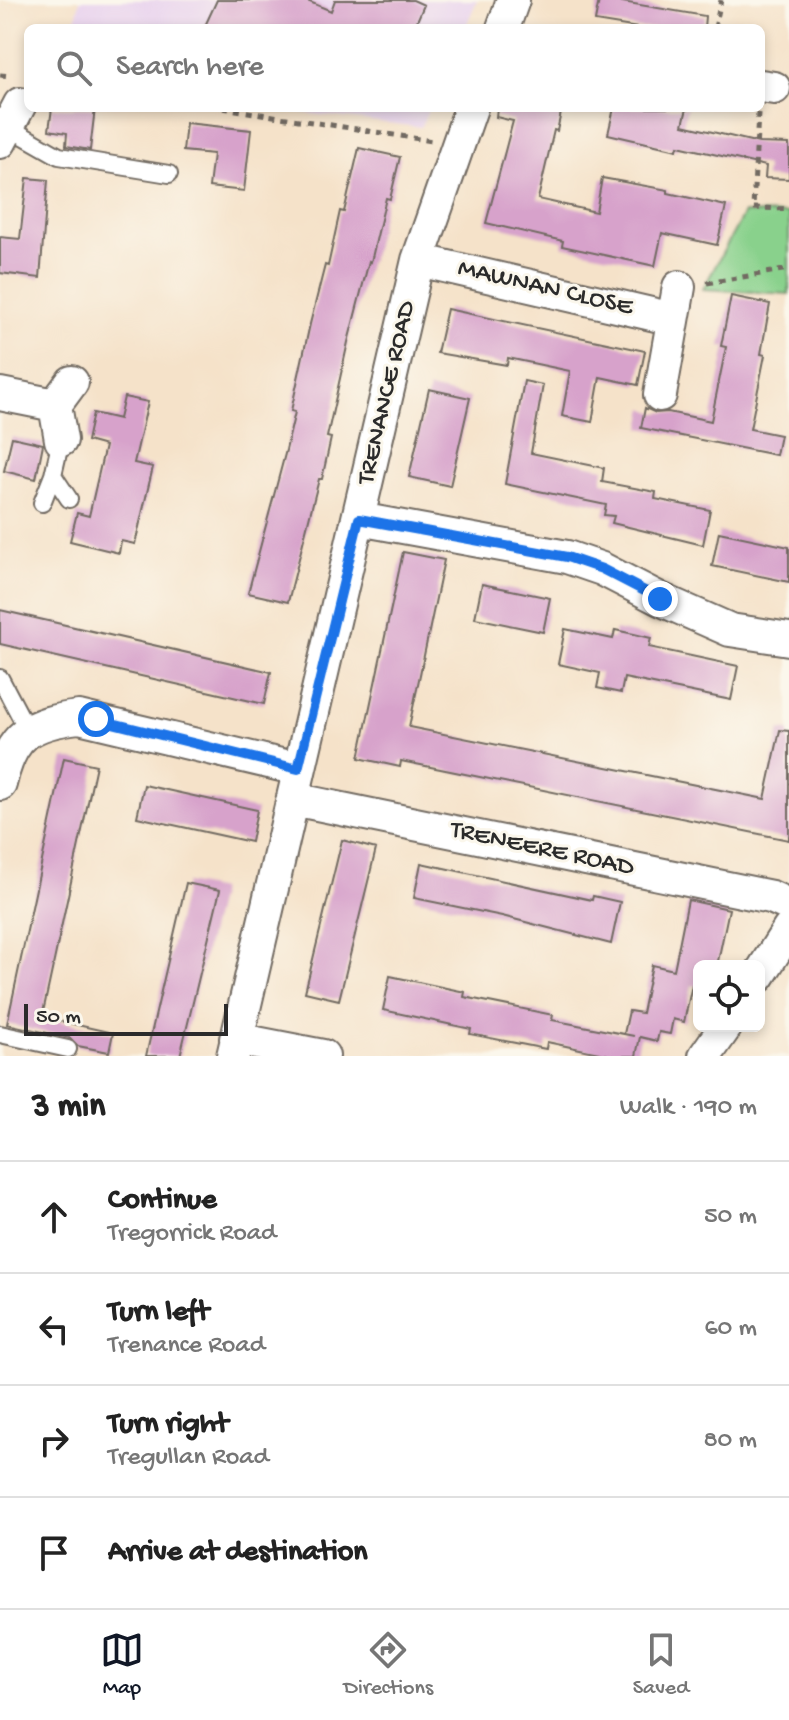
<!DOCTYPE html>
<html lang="en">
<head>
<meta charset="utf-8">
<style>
	body { margin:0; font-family:"Gochi Hand",sans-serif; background:#f6f6f6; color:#222 }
	.controls { position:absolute; right:24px; bottom:24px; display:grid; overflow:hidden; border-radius:12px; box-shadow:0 4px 12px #0003 }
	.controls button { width:72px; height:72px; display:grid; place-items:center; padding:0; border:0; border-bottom:2px solid #e0e0e0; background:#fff; color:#222; font:40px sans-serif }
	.scale { position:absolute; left:24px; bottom:20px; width:204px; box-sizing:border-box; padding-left:8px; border:4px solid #2b2b2b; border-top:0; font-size:22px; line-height:28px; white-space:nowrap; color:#2b2b2b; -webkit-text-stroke:6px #fbf7ec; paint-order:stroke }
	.stop { position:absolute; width:24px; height:24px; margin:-18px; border:6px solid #1a73e8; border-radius:50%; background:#fff }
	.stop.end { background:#1a73e8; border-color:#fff; box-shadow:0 2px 8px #0008 }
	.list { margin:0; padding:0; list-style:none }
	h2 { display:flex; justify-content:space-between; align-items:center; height:104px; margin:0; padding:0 32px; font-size:34px }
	h2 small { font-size:26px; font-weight:400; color:#767676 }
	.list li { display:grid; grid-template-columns:52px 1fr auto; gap:24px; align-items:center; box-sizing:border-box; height:112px; padding:0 32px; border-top:2px solid #e0e0e0 }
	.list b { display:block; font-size:30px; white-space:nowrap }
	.list p { margin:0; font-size:26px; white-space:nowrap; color:#767676 }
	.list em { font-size:26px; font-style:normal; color:#767676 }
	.icon { flex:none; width:44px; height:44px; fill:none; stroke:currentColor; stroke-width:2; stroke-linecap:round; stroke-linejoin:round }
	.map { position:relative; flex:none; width:789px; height:1056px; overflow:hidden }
	.search { position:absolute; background:#fff; box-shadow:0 4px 12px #0003; left:24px; right:24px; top:24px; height:88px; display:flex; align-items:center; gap:20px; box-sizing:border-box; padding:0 28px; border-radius:12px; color:#767676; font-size:30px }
	.sheet { height:552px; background:#fff }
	nav { display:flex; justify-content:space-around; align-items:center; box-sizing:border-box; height:112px; border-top:2px solid #e0e0e0; background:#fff; font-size:22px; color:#767676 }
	nav a { display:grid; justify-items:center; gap:4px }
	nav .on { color:#111827 }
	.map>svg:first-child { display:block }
	.built { fill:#e8d2ee }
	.green { fill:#89d18c; stroke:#5a7e5c; stroke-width:2 }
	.building { fill:#d7a2cb }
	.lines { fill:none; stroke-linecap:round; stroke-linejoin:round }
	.lane-casing { stroke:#726b62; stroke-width:20 }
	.street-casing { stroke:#726b62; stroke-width:36 }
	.path { stroke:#726b62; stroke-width:5; stroke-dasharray:6 6; stroke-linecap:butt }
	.lane { stroke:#fff; stroke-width:16 }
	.street { stroke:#fff; stroke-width:32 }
	.route { stroke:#1a73e8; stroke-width:10 }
	.labels { text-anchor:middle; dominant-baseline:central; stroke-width:6; stroke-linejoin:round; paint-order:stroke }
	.street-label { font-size:26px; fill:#2b2b2b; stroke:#fbf7ec }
</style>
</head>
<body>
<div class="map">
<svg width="789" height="1056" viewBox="0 0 789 1056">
	<rect width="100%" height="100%" fill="#fbf7ec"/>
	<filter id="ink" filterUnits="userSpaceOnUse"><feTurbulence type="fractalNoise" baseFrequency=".0125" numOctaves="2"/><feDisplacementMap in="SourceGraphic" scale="16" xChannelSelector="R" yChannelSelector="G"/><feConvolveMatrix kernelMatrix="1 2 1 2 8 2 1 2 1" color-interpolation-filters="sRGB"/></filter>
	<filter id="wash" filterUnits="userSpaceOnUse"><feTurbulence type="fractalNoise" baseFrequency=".006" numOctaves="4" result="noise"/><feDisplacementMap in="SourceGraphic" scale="32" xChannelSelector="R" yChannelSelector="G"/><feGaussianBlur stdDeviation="1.8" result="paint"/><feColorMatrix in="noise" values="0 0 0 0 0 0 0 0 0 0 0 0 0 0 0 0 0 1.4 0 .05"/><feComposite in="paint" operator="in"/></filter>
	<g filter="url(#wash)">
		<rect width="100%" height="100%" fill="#f5e2c9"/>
		<!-- built -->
		<path class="built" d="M80,0H477L465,28H74Z
			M264,108H429L421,127Z"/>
		<!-- green -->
		<path class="green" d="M744,213L789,214V294L703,289Z"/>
		<g id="blocks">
			<!-- building -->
			<path class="building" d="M217,0H305L331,11L335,0H413L424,5L414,28H204Z
				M599,0H622V2L705,16L704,28H638L595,21Z
				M52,108H95L90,150L66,146L67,133L49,130Z
				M497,108H562L557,131L554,130L538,199L596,212L602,178L668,190V193L726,206L717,245L662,233L655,266L562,246L563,241L486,223L513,121L496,117Z
				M614,108H687L683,125L759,143L789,144V179L765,178L766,166L678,146L677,150L608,134Z
				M186,123L251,130L244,191L209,187L213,154L183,151Z
				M359,148L400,157L390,199L386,198L371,262L369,261L348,342L327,437L331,438L322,479H319L288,602L248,593L286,450L295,412L291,411L310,324L325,265L328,266L340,211L344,212Z
				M27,178L48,180L40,278L0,273V237L20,239Z
				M731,296L770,304L761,354L765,355L750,429L780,435L776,455L641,428L645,408L656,413L668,412L711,421L726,347L721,346Z
				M447,309L645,351L638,385L600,377L592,422L562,416L570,371L508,358L507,365L437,353Z
				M524,381L543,385L531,453L604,468L602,482L656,492L655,499L710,510L703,545L612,523L614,516L604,515L606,505L505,484Z
				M429,389L470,398L450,486L409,477Z
				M124,397L148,402L134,463L153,467L135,544L121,541L119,553L70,541L77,513L89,516L105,446L87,441L93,413L119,419Z
				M12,437L43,444L36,479L4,471Z
				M719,532L789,547V582L712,566Z
				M403,552L444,560L409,727L765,799L780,730L789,731V840L401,761L400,767L359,758Z
				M482,584L550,598L543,632L475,618Z
				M0,610L271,672L264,704L0,644Z
				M565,629L613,639L615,630L634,634L651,638L649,647L738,666L731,700L624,678L621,693L597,688L600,673L558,664Z
				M64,758L96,765L42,1017L113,1033L109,1052L78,1046L70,1038L7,1024Z
				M144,785L257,810L251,842L137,817Z
				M342,840L376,849L339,1000L305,992Z
				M421,863L592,900L593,896L620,902L611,944L502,916L414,898Z
				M186,883L220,890L180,1056H146Z
				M688,900L729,909L717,966H699V987L692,985L684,1022L673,1019L670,1034L659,1032L657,1041L640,1037L636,1056H613L547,1042L546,1049L470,1034L471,1029L383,1010L390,976L465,992L464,997L553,1015L552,1020L634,1036L624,1034L629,1011L642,1013L652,965L674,970Z"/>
		</g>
	</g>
	<g filter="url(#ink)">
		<use href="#blocks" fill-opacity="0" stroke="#726b62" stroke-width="2"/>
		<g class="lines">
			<!-- lane casing -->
			<g class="lane-casing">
				<path id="lane" d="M8,127L59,156L169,174
					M53,475L69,499
					M42,503L53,475L61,440
					M0,678L27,729
					M0,1034L68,1049"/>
			</g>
			<!-- street casing -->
			<g class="street-casing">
				<path id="street" d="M503,28L513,0
					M761,86L774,88
					M0,142L20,104
					M418,260L673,319
					M0,394L55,405
					M660,395L679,287
					M61,440L55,405L72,382
					M359,519L567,557L602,569L660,599L730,630L789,639
					M0,784C11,734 30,723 79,717L298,769
					M293,799L771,897L789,905
					M759,976L789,929
					M236,1039L323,1056
					M233,1056L418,260L471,108
					M705,1056L726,1026"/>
			</g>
			<!-- path -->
			<path class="path" d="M715,28L721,0
				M0,75L11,76
				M223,108L432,141
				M758,113L753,208L789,209
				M707,283L789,269"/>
			<!-- lane -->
			<use href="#lane" class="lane"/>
			<!-- street -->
			<use href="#street" class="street"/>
		</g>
	</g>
	<g class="lines" filter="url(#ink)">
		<!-- route -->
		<path class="route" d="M96,719L298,769L359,519L567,557L602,569L660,599"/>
	</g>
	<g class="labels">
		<!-- street labels -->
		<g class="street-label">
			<text transform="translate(545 289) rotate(13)">MAWNAN CLOSE</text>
			<text transform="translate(388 393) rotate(-77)">TRENANCE ROAD</text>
			<text transform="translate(542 850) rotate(12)">TRENEERE ROAD</text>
		</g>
	</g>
</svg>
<div class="controls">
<button><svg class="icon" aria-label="locate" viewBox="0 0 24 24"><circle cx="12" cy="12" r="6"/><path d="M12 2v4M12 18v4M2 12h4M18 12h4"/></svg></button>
</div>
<div class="scale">50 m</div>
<div class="stop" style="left:96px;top:719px"></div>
<div class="stop end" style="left:660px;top:599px"></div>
<div class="search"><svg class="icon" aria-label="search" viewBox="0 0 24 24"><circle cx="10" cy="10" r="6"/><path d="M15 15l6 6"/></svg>Search here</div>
</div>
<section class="sheet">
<h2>3 min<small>Walk · 190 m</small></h2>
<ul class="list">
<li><svg class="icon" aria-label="ahead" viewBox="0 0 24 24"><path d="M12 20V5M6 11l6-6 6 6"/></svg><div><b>Continue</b><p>Tregorrick Road</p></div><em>50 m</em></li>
<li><svg class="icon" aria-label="left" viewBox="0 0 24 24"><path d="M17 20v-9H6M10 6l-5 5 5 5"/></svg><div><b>Turn left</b><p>Trenance Road</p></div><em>60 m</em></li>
<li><svg class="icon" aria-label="right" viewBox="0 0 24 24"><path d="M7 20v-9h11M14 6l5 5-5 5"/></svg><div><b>Turn right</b><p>Tregullan Road</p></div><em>80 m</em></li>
<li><svg class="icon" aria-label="arrive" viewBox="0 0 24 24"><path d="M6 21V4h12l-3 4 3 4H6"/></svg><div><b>Arrive at destination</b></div></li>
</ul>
</section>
<nav>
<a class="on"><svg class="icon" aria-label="map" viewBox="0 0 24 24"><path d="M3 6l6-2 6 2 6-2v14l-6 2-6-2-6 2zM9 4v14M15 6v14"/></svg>Map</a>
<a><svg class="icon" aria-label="directions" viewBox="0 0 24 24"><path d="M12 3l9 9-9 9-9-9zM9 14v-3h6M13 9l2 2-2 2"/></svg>Directions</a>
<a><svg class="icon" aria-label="saved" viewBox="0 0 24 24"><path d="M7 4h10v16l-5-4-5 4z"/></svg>Saved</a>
</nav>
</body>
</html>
